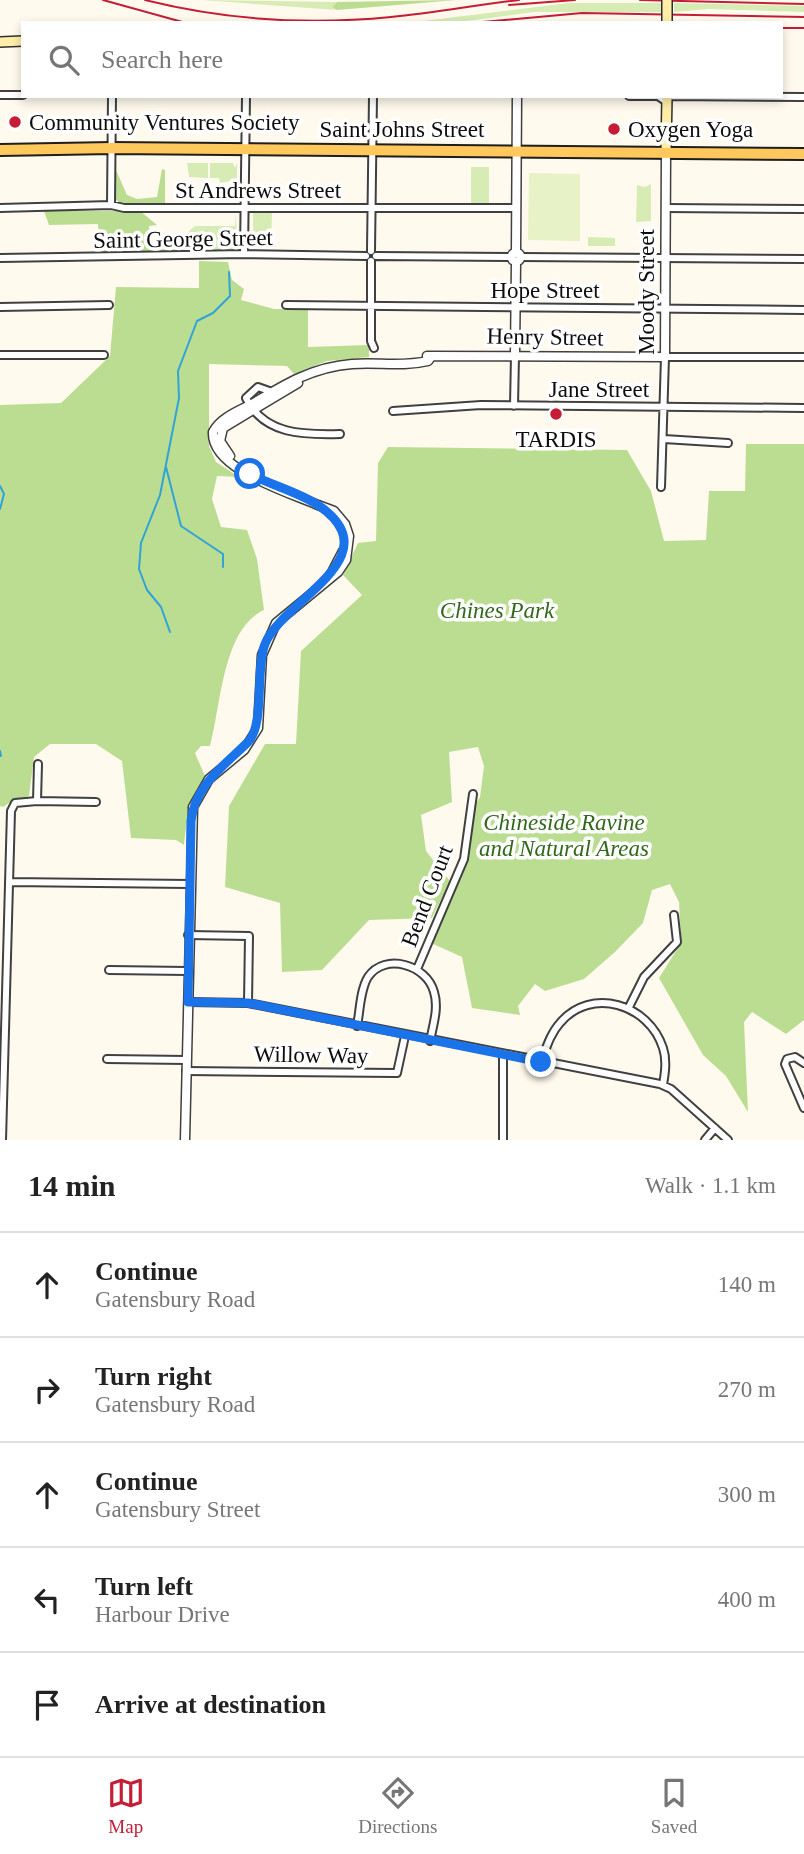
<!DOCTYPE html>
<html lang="en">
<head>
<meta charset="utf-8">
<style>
	body { margin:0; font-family:Georgia,serif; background:#f2f2f2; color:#222 }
	.stop { position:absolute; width:21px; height:21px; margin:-16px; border:5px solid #1a73e8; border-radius:50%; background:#fff }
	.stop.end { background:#1a73e8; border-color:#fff; box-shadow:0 2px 7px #0008 }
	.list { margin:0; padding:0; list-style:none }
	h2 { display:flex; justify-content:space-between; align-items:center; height:91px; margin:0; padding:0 28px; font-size:30px }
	h2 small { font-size:23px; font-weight:400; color:#767676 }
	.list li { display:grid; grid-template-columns:46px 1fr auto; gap:21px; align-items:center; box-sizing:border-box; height:105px; padding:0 28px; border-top:2px solid #e0e0e0 }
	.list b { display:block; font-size:26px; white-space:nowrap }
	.list p { margin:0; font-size:23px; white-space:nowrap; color:#767676 }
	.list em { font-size:23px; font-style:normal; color:#767676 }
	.icon { flex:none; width:38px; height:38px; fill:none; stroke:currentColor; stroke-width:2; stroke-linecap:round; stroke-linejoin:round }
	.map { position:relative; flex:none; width:804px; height:1140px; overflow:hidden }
	.search { position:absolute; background:#fff; box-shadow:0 4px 10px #0003; left:21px; right:21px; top:21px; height:77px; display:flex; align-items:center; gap:18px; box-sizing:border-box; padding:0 24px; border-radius:0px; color:#767676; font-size:26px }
	.sheet { height:616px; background:#fff }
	nav { display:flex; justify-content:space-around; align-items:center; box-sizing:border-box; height:98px; border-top:2px solid #e0e0e0; background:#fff; font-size:19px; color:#767676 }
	nav a { display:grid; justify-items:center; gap:4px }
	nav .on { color:#c41d35 }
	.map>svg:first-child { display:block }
	.green { fill:#d6ecb4 }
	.forest { fill:#bbdd92 }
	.pitch { fill:#e7f2c6 }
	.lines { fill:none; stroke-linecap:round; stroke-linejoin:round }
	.stream { stroke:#31a3d5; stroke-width:2 }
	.minor-casing { stroke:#404040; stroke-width:10 }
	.tertiary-casing { stroke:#404040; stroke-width:11 }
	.secondary-casing { stroke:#2f2f2f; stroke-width:12 }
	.primary-casing { stroke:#1e1e1e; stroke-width:14 }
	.minor { stroke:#fff; stroke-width:6 }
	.tertiary { stroke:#fff; stroke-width:8 }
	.secondary { stroke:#ffeda8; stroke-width:9 }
	.primary { stroke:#ffc85d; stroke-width:10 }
	.rail { stroke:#c41d35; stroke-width:2 }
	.secondary-bridge-casing { stroke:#2f2f2f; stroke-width:12; stroke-linecap:butt }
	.secondary-bridge { stroke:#ffeda8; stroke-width:9 }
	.route { stroke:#1a73e8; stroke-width:9 }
	.poi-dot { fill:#c41d35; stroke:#fff; stroke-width:2.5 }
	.labels { text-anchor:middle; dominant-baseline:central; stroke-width:7; stroke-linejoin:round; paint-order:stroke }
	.poi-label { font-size:23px; fill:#0d0d0d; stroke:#fff; text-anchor:start }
	.street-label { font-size:23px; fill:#0d0d0d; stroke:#fff }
	.park-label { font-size:23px; font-style:italic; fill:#31681a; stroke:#fff }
</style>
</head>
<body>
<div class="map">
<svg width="804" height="1140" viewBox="0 0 804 1140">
	<rect width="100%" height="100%" fill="#fffaed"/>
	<!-- green -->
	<path class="green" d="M201,0L337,2L332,7L337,10Z
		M569,3H662V12H534L451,23H407Z
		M674,3L804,6V12L708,9L674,12Z
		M187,163H208V178L189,177Z
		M210,163H233L235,168L237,163V180L220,183L219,178H210Z
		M471,167H489V203H471Z
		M651,184V221L636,222L637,185L645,187Z
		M253,211H272L271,246H253Z
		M236,213L237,250L218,252L189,240V231L195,226H235Z
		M588,237L615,238V246H588Z"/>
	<!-- forest -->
	<path class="forest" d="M457,0L337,10L332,7L337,2Z
		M162,169L165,170V203H121L116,200V170L127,195L137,199L157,197Z
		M44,211H140L157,225L149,226L150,240L184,244L205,252L100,253L98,224L49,225Z
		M199,261L228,262L232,280L244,289L241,300L274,309H308V347L369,345V357L327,361L294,374L287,366L209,364V446L216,462L239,477L217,476L212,499L221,527L247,530L257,559L264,610C222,629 221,708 210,746H201L195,753L205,776C190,799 187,818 184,845L176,840L131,838L122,761L96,744H50L34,757L29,796L12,801L3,807L0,806V405L61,403L110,356L116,287L199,288Z
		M746,444H804V1020L786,1034L752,1012L744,1022L748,1112L726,1076L703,1055L659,978L681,943L679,902L670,884L652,890L643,923L615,952L584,979L545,991L535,984L518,1006L520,1015L472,1008L462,957L431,943L465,863L473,808L480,797L484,766L478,747L449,752L452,802L421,815L426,851L450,881L432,918L369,920L322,970L282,972L280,903L225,887L229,806L265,744H296L301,651L362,595L343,575L358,543L376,541L378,463L388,447L627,450L651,491L664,541L706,540L709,491H745Z"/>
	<!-- pitch -->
	<path class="pitch" d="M529,173L580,174V241L528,240Z"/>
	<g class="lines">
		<!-- stream -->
		<path class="stream" d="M674,305L682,306
			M797,306H804
			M166,467L181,526L223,554V567
			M0,486L4,494L0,509
			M170,632L161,607L147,590L139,569L141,543L160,495L179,398L178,371L197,321L213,313L230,296L229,272
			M0,751L1,756"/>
		<!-- minor casing -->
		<g class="minor-casing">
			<path id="minor" d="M0,95H23
				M629,96H658L667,102
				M667,96L804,97
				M111,205L112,96
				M0,208L111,205L124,208H516
				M666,208L804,209
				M371,251L373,96
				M244,254L246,96
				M376,256L512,257
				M520,257L804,259
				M0,258L244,254L366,256
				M371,261V341L374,348
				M286,305L804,310
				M0,307L109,305
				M0,355H104
				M272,392L258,387L246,398C264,435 304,435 340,434
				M514,406L515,355
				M393,411L481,405L804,408
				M664,439L728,443
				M661,487L665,357H804
				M37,801L96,802
				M9,882L189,884
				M188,935L249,936L248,1003
				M417,969L464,859L473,794
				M109,970L187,971
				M188,1002L248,1003L660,1084L671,1089L728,1140
				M629,1007L644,977L677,942L674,915
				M357,1026C360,1011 360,990 368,977C385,952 427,965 434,992C439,1008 433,1025 430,1041
				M107,1059L186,1060
				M541,1062C546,1049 550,1034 560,1023C591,986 649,1004 663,1048C667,1060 665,1073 663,1085
				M804,1063L795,1057L787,1059L785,1064L804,1108
				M186,1071L397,1073L405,1036
				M2,1140L11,811L15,803L37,801L38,764
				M503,1140V1055
				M705,1140L715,1128"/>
		</g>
		<!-- tertiary casing -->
		<g class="tertiary-casing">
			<path id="tertiary" d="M511.5 257a4.5 4.5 0 1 1 9 0a4.5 4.5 0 1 1-9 0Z
				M516,253L517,96
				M515,355L516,262
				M427,356L665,357L666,152
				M230,456L220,441L223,428L298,383
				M330,576L343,551
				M185,1140L193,807L209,779L244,750L258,728L262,655L276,623L338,572L346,560L349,536L345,524L334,511L318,505C288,492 211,469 213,432C220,418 238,411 252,404C285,384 313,367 352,364C378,362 402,367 428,361L431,357"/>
		</g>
		<!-- secondary casing -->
		<g class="secondary-casing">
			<path id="secondary" d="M0,42L23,41
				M666,152L667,96"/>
		</g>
		<!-- primary casing -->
		<g class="primary-casing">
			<path id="primary" d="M0,150L112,148L804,154"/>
		</g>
		<!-- minor -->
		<use href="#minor" class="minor"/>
		<!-- tertiary -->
		<use href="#tertiary" class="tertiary"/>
		<!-- secondary -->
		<use href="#secondary" class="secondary"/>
		<!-- primary -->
		<use href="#primary" class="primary"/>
		<!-- rail -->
		<path class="rail" d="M103,0L186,23
			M145,0C225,20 310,25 391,17C434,13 476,5 519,0
			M640,0L804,4
			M509,5L575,0
			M472,23L582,13L804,17
			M781,28H804"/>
		<!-- secondary-bridge casing -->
		<g class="secondary-bridge-casing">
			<path id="secondary-bridge" d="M667,23V0"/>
		</g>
		<!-- secondary-bridge -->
		<use href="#secondary-bridge" class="secondary-bridge"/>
	</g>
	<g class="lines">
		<!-- route -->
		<path class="route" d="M250,474C271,485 298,492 318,505C394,557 282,600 265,644C255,669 265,725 248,742C225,765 195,785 191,821L188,1002L248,1003L541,1062"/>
	</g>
	<!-- markers -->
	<g class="poi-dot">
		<circle cx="15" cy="122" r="7"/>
		<circle cx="614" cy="129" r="7"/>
		<circle cx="556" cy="414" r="7"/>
	</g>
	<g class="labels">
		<!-- poi labels -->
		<g class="poi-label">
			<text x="29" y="122">Community Ventures Society</text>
			<text x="628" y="129">Oxygen Yoga</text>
			<text x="556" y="439" text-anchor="middle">TARDIS</text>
		</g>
		<!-- street labels -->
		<g class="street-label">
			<text x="402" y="129">Saint Johns Street</text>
			<text x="258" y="190">St Andrews Street</text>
			<text transform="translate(183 239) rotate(-1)">Saint George Street</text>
			<text x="545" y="290">Hope Street</text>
			<text transform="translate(646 292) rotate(-90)">Moody Street</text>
			<text transform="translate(545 337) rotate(1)">Henry Street</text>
			<text x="599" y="389">Jane Street</text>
			<text transform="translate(427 896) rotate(-69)">Bend Court</text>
			<text transform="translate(311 1055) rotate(1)">Willow Way</text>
		</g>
		<!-- park labels -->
		<g class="park-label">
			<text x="497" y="610">Chines Park</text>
			<text x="564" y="822">Chineside Ravine<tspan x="564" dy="26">and Natural Areas</tspan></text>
		</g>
	</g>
</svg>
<div class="stop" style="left:250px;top:474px"></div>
<div class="stop end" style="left:541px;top:1062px"></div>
<div class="search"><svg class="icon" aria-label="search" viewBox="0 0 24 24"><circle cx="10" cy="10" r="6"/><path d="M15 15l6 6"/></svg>Search here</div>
</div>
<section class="sheet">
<h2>14 min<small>Walk · 1.1 km</small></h2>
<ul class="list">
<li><svg class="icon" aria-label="ahead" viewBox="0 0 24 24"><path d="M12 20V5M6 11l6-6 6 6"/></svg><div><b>Continue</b><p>Gatensbury Road</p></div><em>140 m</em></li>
<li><svg class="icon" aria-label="right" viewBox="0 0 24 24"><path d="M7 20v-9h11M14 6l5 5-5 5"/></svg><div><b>Turn right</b><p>Gatensbury Road</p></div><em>270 m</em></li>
<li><svg class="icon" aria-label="ahead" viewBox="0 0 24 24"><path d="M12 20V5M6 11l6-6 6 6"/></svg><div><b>Continue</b><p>Gatensbury Street</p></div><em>300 m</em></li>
<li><svg class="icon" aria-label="left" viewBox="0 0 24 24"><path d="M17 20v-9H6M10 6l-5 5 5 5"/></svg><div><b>Turn left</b><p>Harbour Drive</p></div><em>400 m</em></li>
<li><svg class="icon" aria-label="arrive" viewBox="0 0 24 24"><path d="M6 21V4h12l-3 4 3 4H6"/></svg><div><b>Arrive at destination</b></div></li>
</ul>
</section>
<nav>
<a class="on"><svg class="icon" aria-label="map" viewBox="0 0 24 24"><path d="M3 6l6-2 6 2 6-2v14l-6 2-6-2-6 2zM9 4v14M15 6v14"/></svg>Map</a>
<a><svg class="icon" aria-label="directions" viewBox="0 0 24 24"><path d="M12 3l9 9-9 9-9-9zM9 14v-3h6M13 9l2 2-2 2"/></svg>Directions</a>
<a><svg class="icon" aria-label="saved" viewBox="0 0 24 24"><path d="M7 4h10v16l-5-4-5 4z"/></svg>Saved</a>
</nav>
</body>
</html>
